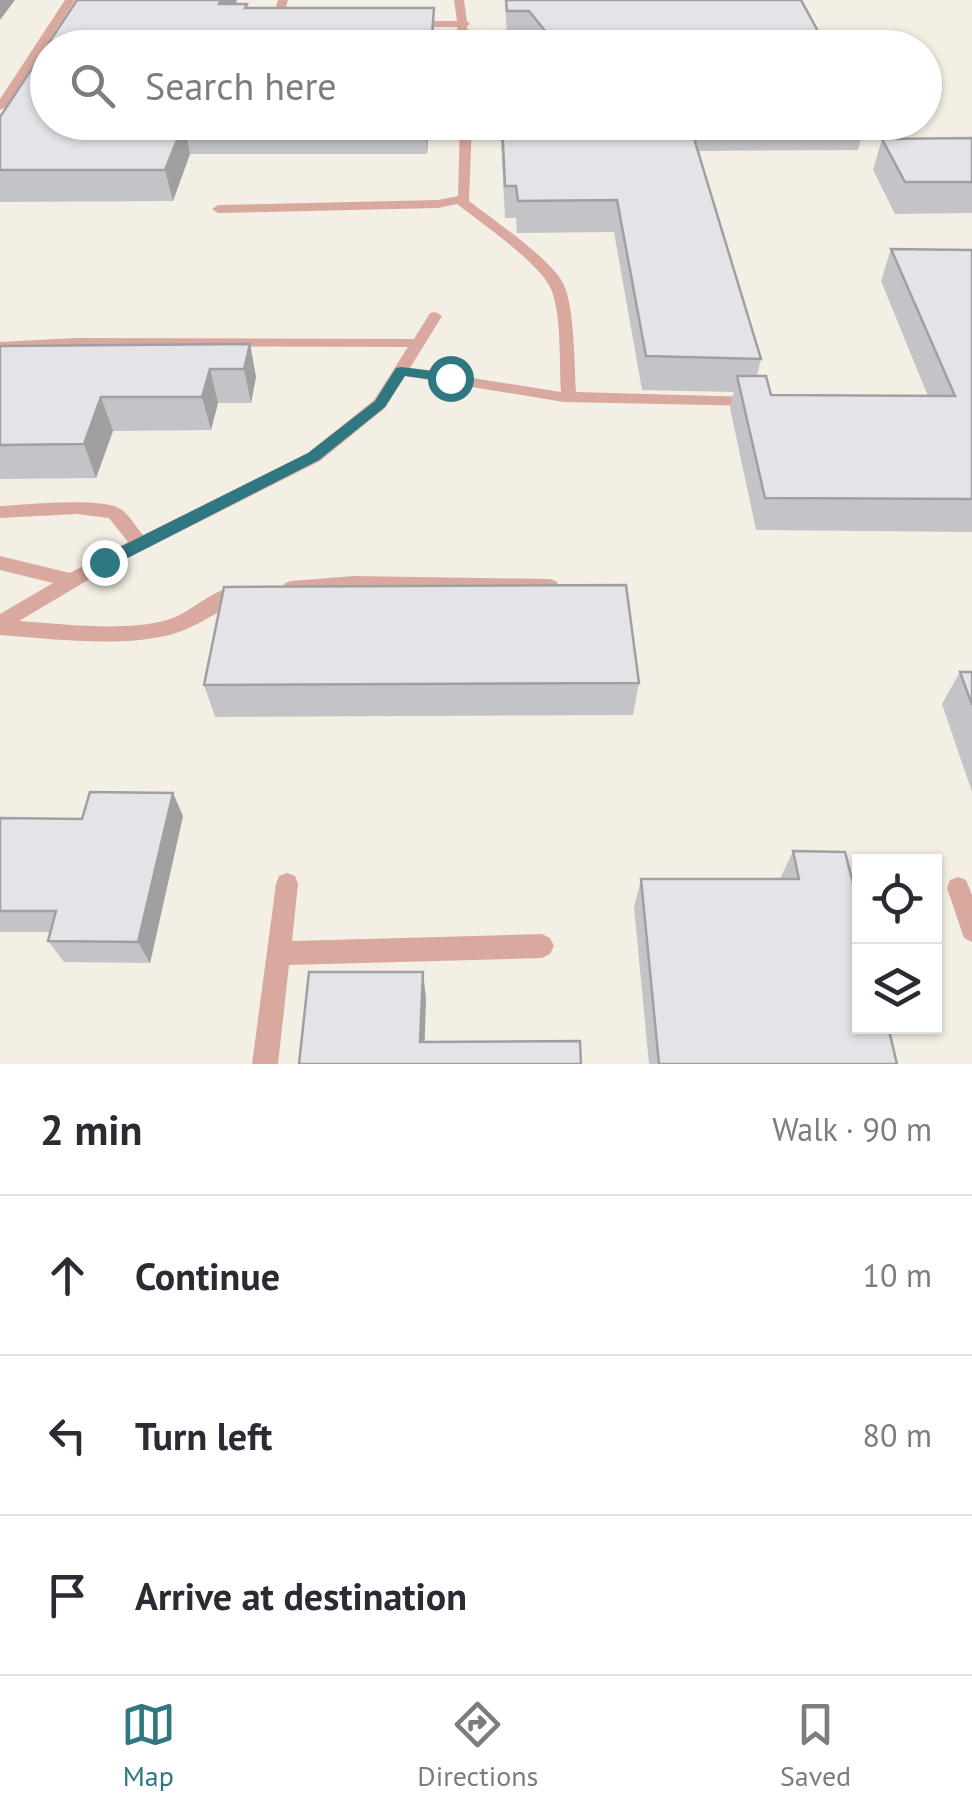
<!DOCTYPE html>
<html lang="en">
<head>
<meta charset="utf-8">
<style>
	body { margin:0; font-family:"PT Sans",sans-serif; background:#f7f7f7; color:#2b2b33 }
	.controls { position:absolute; right:30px; bottom:30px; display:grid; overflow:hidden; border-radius:0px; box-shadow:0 2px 8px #0004 }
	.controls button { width:90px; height:90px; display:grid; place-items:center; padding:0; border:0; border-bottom:2px solid #e1e1e2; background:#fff; color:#2b2b33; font:50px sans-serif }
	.stop { position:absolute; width:30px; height:30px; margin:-22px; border:8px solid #2f7781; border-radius:50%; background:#fff }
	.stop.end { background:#2f7781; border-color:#fff; box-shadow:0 2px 10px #0008 }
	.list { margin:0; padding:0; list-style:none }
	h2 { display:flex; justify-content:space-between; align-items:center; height:130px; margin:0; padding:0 40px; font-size:42px }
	h2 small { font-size:32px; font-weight:400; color:#7c7c81 }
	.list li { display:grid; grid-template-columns:65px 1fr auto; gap:30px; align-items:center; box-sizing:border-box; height:160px; padding:0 40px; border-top:2px solid #e1e1e2 }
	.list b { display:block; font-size:38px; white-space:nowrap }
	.list em { font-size:32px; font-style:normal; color:#7c7c81 }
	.icon { flex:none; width:55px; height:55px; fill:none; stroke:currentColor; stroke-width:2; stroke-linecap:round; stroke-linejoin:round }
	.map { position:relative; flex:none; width:972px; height:1064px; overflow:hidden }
	.search { position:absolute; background:#fff; box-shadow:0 2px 8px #0004; left:30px; right:30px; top:30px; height:110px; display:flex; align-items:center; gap:25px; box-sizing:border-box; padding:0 35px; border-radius:55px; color:#7c7c81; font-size:38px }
	.sheet { height:610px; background:#fff }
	nav { display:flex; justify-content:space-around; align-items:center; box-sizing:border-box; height:140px; border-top:2px solid #e1e1e2; background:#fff; font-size:28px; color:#7c7c81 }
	nav a { display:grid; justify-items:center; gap:5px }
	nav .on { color:#2f7781 }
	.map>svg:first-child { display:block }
	.built { fill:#f4efe4; fill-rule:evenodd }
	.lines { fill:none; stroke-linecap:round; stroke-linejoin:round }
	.service { fill:#d9a99f; fill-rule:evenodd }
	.wall { fill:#c4c3c7 }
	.shaded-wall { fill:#a09fa2 }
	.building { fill:#e4e3e7; stroke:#a09fa2; stroke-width:2.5 }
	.route { fill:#2f7781 }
</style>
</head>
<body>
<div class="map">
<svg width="972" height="1064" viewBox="0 0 972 1064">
	<rect width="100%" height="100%" fill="#fdfbf8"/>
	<!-- built -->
	<path class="built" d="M0,0H972V1064H0ZM48,48H924V122H48ZM860,862H934V1026H860Z"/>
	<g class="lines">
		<!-- service -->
		<path class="service" d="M65,0H75L6,107L0,110V99Z
			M278,0H288L281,22L284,25L275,28L270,25Z
			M454,0H464L467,21L470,24L467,26L470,48H460L457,27H410L405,24L410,21H457Z
			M460,122H472L469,201C493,220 550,258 563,283C575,307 574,364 576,392L753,397L758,398L761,402L758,406L564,402L405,376L385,408L320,461L110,567L19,621C63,624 124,632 167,620C195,612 220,579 252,587L254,592L252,597C222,606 201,626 173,634C122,648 53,639 0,635V614L53,583L0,570V556L70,573L128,542L109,518L77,514L0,518V506C24,505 105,496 122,510C130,516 136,527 143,535L308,453L374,400L408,347L75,346L0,350V342L75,338L414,339L430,313L435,312L442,316L410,368L561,392C559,362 562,316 551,289C541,264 480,222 457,204L438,208L218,213L212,209L218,205L438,200L458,196Z
			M354,576L550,579L556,581L559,586L556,591L550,593L354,590L291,595L285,593L282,588L285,583L291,581Z
			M287,873L295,876L298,884L292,941L542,934L550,938L554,946L550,954L542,958L289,965L278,1064H252L276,884L279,876Z
			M958,877L966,880L972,895V942L964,938L947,888L950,880Z"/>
	</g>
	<!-- wall -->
	<path class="wall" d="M77,0H237L235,4H247L248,8H434V48H48V122H429L427,154H190L173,201L0,202V117Z
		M505,0H801L827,48H535L529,39H507Z
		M500,122H866L858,150L698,151L761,359L757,376L771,395L928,396L881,281L891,249L972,250V532L756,530L730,408L734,392L642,390L614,232L517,233L516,218H505Z
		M972,138V213L895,214L873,170L882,139Z
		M250,344L256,377L251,403H218L211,430L113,431L96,478L0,479V346Z
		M960,672H972V792L942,704Z
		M639,683L633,715L215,717L204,685Z
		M183,816L150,963L64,962L48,941L51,932H0V818L82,819Z
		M793,851L897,1064H649L634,907L641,879H780Z"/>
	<!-- shaded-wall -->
	<path class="shaded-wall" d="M0,0H15L0,20Z
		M221,0H237L224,32L219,4Z
		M434,8V48H431Z
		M429,122L427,154L426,123Z
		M184,123L190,154L173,201L165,170Z
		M250,344L256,377L251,403L244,369Z
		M210,369L218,403L211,430L202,397Z
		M101,397L113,431L96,478L84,444Z
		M173,793L183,816L150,963L138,942Z
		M423,972L426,998L424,1064L420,1042Z"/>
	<!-- building -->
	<path class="building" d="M77,0H221L219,4H247L245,8H434L431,48H48V122L426,123H184L165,170H0V117Z
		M506,0H801L827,48H559L529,11H507Z
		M502,122H689L761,359L646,356L617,200L518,201L516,186H505Z
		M972,138V182H905L882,139Z
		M891,249L972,250V499L765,498L737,376H766L771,395L955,396Z
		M250,344L244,369H210L202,397H101L84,444L0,445V346Z
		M626,585L639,683L204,685L224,587Z
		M960,672H972V705Z
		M90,792L173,793L138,942L48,941L56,911H0V818L82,819Z
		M793,851L845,852L860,910V1026H888L897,1064H659L641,879H799Z
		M309,972H423L420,1042L580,1041L581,1064H299Z"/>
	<!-- route -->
	<path class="route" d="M401,367L450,373L458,378L450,382L405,376L385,407L319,460L110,567H98V558L308,453L375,401L396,368Z"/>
</svg>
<div class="controls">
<button><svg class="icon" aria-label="locate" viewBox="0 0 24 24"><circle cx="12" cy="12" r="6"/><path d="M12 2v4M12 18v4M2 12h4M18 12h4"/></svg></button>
<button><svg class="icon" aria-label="layers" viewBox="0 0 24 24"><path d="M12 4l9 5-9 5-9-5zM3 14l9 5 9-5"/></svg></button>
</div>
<div class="stop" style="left:450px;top:378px"></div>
<div class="stop end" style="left:104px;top:562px"></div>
<div class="search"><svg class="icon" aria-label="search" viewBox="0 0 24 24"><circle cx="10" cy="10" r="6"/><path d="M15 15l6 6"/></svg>Search here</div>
</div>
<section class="sheet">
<h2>2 min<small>Walk · 90 m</small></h2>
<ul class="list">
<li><svg class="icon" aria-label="ahead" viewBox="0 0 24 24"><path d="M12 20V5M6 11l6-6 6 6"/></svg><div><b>Continue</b></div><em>10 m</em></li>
<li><svg class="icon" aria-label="left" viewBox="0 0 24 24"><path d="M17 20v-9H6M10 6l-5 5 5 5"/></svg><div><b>Turn left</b></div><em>80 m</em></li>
<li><svg class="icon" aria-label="arrive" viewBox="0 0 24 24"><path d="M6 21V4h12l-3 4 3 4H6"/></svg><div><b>Arrive at destination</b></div></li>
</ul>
</section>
<nav>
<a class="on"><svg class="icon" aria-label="map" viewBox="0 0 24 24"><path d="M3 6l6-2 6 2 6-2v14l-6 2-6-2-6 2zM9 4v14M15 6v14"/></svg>Map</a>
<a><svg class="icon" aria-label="directions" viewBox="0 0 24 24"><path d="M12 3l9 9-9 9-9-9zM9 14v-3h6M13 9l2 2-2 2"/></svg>Directions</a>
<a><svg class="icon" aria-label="saved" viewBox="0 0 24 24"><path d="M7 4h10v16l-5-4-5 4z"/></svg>Saved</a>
</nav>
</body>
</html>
